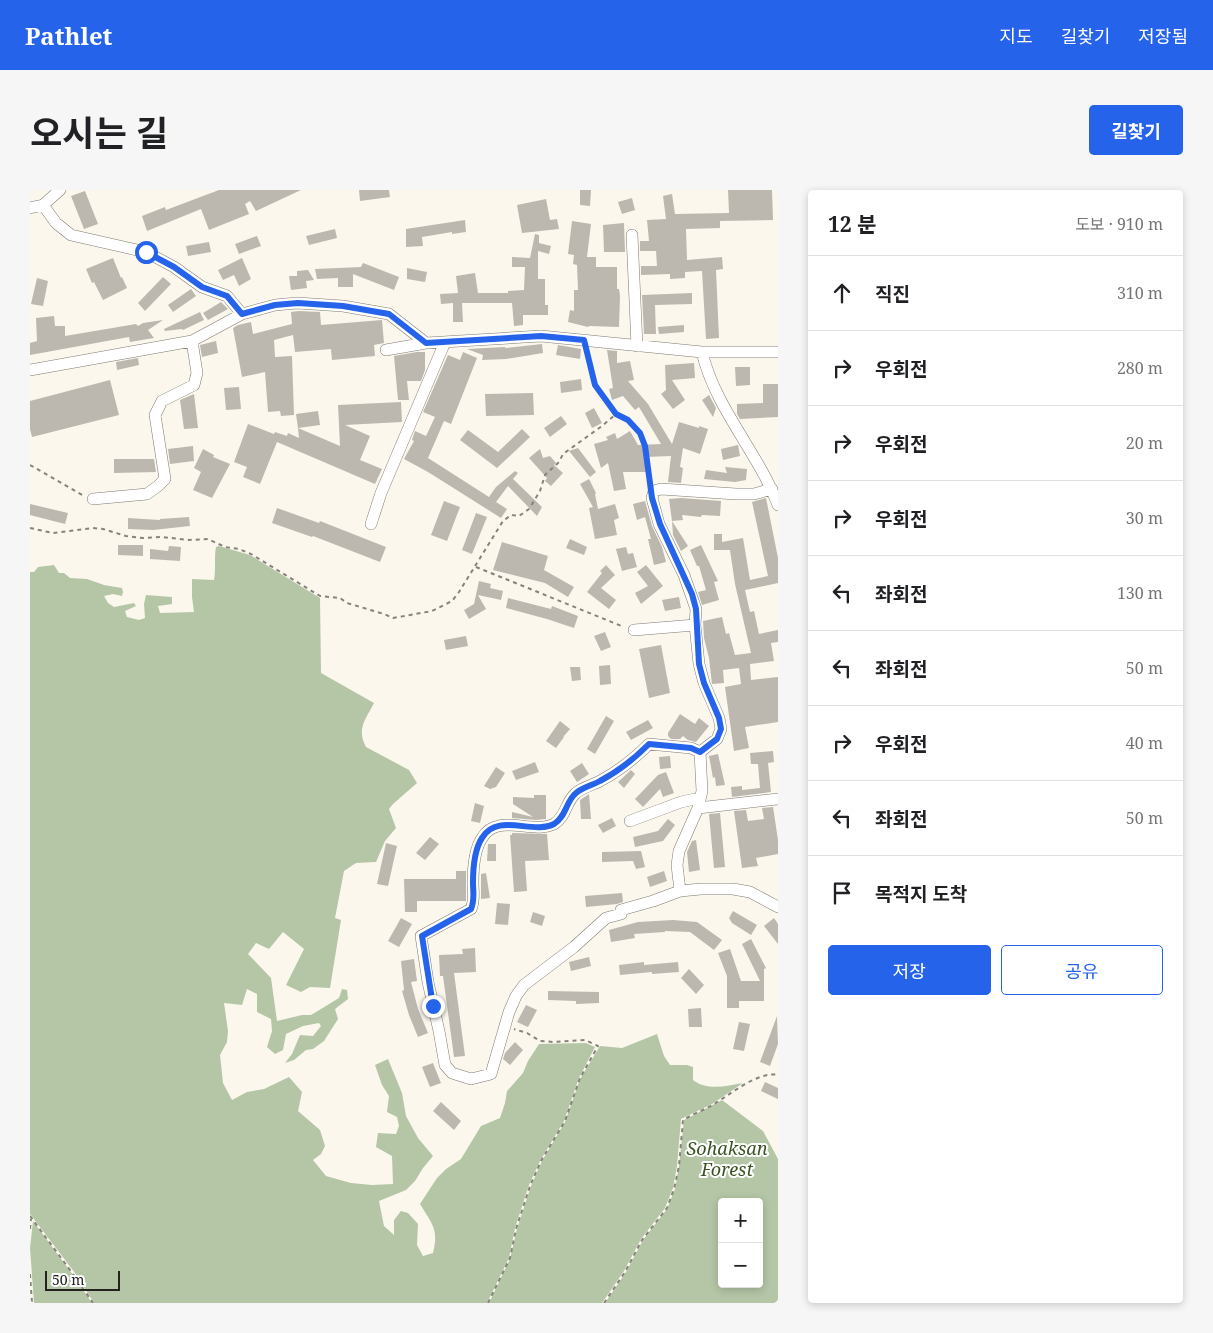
<!DOCTYPE html>
<html lang="ko">
<head>
<meta charset="utf-8">
<style>
	body { margin:0; font-family:"Noto Serif","Noto Sans KR",serif; background:#f6f6f6; color:#202124 }
	.controls { position:absolute; right:15px; bottom:15px; display:grid; overflow:hidden; border-radius:5px; box-shadow:0 2px 8px #0003 }
	.controls button { width:45px; height:45px; display:grid; place-items:center; padding:0; border:0; border-bottom:1px solid #e0e0e0; background:#fff; color:#202124; font:25px sans-serif }
	.scale { position:absolute; left:15px; bottom:12px; width:75px; box-sizing:border-box; padding-left:5px; border:2px solid #24221f; border-top:0; font-size:14px; line-height:18px; white-space:nowrap; color:#24221f; -webkit-text-stroke:4px #fff; paint-order:stroke }
	.stop { position:absolute; width:15px; height:15px; margin:-11px; border:4px solid #2563eb; border-radius:50%; background:#fff }
	.stop.end { background:#2563eb; border-color:#fff; box-shadow:0 1px 5px #0008 }
	.list { margin:0; padding:0; list-style:none }
	h2 { display:flex; justify-content:space-between; align-items:center; height:65px; margin:0; padding:0 20px; font-size:21px }
	h2 small { font-size:16px; font-weight:400; color:#757577 }
	.list li { display:grid; grid-template-columns:32px 1fr auto; gap:15px; align-items:center; box-sizing:border-box; height:75px; padding:0 20px; border-top:1px solid #e0e0e0 }
	.list b { display:block; font-size:19px; white-space:nowrap }
	.list em { font-size:16px; font-style:normal; color:#757577 }
	.actions { display:flex; gap:10px; padding:15px 20px }
	.actions a { flex:1; padding:11px 0; border:1px solid #2563eb; border-radius:5px; text-align:center; font-size:18px; color:#2563eb }
	.actions .main { background:#2563eb; color:#fff }
	.icon { flex:none; width:28px; height:28px; fill:none; stroke:currentColor; stroke-width:2; stroke-linecap:round; stroke-linejoin:round }
	.map { position:relative; flex:none; width:748px; height:1113px; overflow:hidden; border-radius:5px }
	header { display:flex; align-items:center; gap:30px; box-sizing:border-box; height:70px; padding:0 25px; background:#2563eb; color:#fff }
	header strong { font-size:24px }
	nav { display:flex; gap:28px; margin-inline-start:auto; font-size:18px }
	.intro { display:flex; align-items:center; justify-content:space-between; box-sizing:border-box; height:120px; padding:0 30px }
	h1 { margin:0; font-size:35px }
	.button { padding:12px 22px; border-radius:5px; background:#2563eb; color:#fff; font-size:18px; font-weight:700 }
	main { display:flex; gap:30px; padding:0 30px }
	aside { flex:1; background:#fff; border-radius:5px; box-shadow:0 2px 8px #0003 }
	.map>svg:first-child { display:block }
	.forest { fill:#b4c6a6; fill-rule:evenodd }
	.building { fill:#bcb8af }
	.lines { fill:none; stroke-linecap:round; stroke-linejoin:round }
	.street-casing { stroke:#7d7a71; stroke-width:12 }
	.path { stroke:#86837d; stroke-width:2; stroke-dasharray:4 4; stroke-linecap:butt }
	.street { stroke:#fff; stroke-width:11 }
	.route { stroke:#2563eb; stroke-width:6 }
	.labels { text-anchor:middle; dominant-baseline:central; stroke-width:4; stroke-linejoin:round; paint-order:stroke }
	.park-label { font-size:18px; font-style:italic; fill:#3b5223; stroke:#fff }
</style>
</head>
<body>
<header>
<strong>Pathlet</strong>
<nav><a>지도</a><a>길찾기</a><a>저장됨</a></nav>
</header>
<div class="intro"><h1>오시는 길</h1><a class="button">길찾기</a></div>
<main>
<div class="map">
<svg width="748" height="1113" viewBox="0 0 748 1113">
	<rect width="100%" height="100%" fill="#fbf7ed"/>
	<!-- forest -->
	<path class="forest" d="M189,356L220,365L290,408L291,483L344,513C336,529 326,539 336,557L379,580L387,593L363,614L359,619L366,638L355,651L346,672L326,673L314,681L305,728L311,730L300,798L280,797L271,802L256,795L274,759L253,742L239,759L226,753L218,764L241,788L247,831L272,825H281L309,808L312,799L317,800L318,809L305,819L308,829L294,851L283,859L276,860L264,870L255,873L262,864L270,845L283,846L291,836L289,833L273,836L256,844L253,860L245,864L237,857L242,841L241,829L227,822V804L217,799L212,815L194,813L198,841L197,852L190,865L193,893L202,910L217,902L234,899L259,887L272,902L268,921L290,940L295,956L291,964L283,970L296,986L321,993L342,995L363,994L362,966L346,957L348,943L366,944L369,936L367,927L357,922L359,906L352,895L345,875L358,869L372,903L376,926L388,948L403,966L393,978L385,991L376,1000L349,1011L354,1036L364,1045V1030L371,1021L378,1023L388,1034L387,1055L393,1066L403,1063C409,1039 402,1034 390,1014L407,988L416,979L431,969L451,936L470,928L475,913L477,901L493,883L498,871L509,854L556,853L565,857L549,888L534,931L510,971L499,995L485,1038L479,1068L457,1113H64L45,1083L0,1024V382H4L8,377L24,375L29,383H34L40,388L57,389L74,395L92,398L93,402L92,406L83,404L74,406L78,413L84,417L104,413L106,416L95,421L97,427L109,430L115,428L114,414L116,405L142,407V414L128,416L130,423L164,422L162,407V389L184,390C186,378 184,367 186,357Z
		M627,844L634,866L640,875H657L663,877V890C677,901 696,896 713,893L682,914L651,929L647,976L643,998L635,1018L611,1049L594,1081L572,1113H459L480,1069L487,1039L501,996L512,971L535,932L550,889L570,856L592,858Z
		M692,910L733,941L748,969V1113H575L596,1082L613,1050L637,1019L645,999L649,976L654,930ZM692,1012H729V1094H692Z
		M3,1031L43,1085L62,1113H4L0,1058Z"/>
	<!-- building -->
	<path class="building" d="M189,0H271L226,21L220,11L215,14L219,24L179,40L171,19L117,41L112,26L135,17L136,20Z
		M329,0H359L360,7L330,11Z
		M550,0H561L560,16L550,15Z
		M698,0H742L743,30L690,31V38L656,39L657,70L692,67L693,79L686,80L689,148L676,149L672,81L655,82V88L640,89V84L611,85V76H627L626,61H610V51H619L617,30L636,29L633,6L642,4L645,24L699,23Z
		M55,1L68,34L54,39L41,6Z
		M602,8L605,20L592,24L588,12Z
		M516,9L520,30L527,29L529,39L492,43L487,15Z
		M435,30L436,42L422,44V42L392,47L393,56L376,57V39Z
		M542,31L561,34L557,67H566V77H587V99H589L590,106L589,137L559,136L558,137L538,132L540,120L544,121V100H548L547,75L543,74L544,65L538,64Z
		M594,33L595,62H574L573,35Z
		M305,39L307,48L279,55L276,46Z
		M505,44L509,45V53L521,56L519,64L508,61V89H515V115H518V125H493V135L484,136L482,113H432L433,132H423V113L411,114L410,104L428,103L426,86L445,83L448,103H478V101L494,100L495,77H482V67L500,68Z
		M227,46L231,56L209,64L205,54Z
		M179,52L181,62L158,66L156,56Z
		M83,68L91,88L92,87L97,98L73,110L64,92L62,93L56,79Z
		M212,68L221,89L209,96L204,85L193,90L188,80Z
		M333,73L369,87L364,100L323,84V97H308V88L287,89L285,79L331,77Z
		M377,78L397,82L395,92L377,89Z
		M278,80L284,90L276,91L277,98L261,100L259,86H267V81Z
		M133,87L141,94L115,121L108,113Z
		M7,88L18,91L13,116L1,114Z
		M161,99L166,106L143,122L138,115Z
		M662,103V114L625,115L626,144H614L612,105Z
		M191,112L198,119L178,130L173,123Z
		M269,121L290,122L291,135L352,130L354,153L344,155L345,166L302,170L301,159L265,162L263,145L244,150L245,167L262,166L264,225L251,226L250,221L238,222L235,182L212,187L203,138L208,135L221,132L223,144L262,134L261,122Z
		M170,122L174,130L153,140L152,139L135,141L134,139Z
		M24,126L25,136H35V146L106,134L108,136L113,133L133,130L118,140L124,148L100,152L99,147L0,165V153L7,151L6,128Z
		M654,135V142L629,144L628,137Z
		M186,151L188,163L172,167L170,155Z
		M512,154L513,163L476,169L452,170L453,165L437,159L475,157V158Z
		M528,155L551,159L550,169L526,165Z
		M577,160L587,161V173L600,171L604,190L598,191L618,214L642,254L649,232L669,238V236L678,239L670,264L653,258L650,277L653,278L651,293L638,292L641,266L615,267L616,282H593L596,299L584,301L578,273L571,278L564,254L578,250L576,247L585,243L587,249L600,241L608,255L631,254L609,217L605,220L593,206L582,210L579,199L583,198Z
		M387,162H395V180L391,191H377L379,210H368L364,166Z
		M433,162L447,168L421,234L414,231L398,268L459,307L466,297L485,281L488,283L483,289L512,317L507,326L478,296L466,312L477,319L471,328L398,282L374,269L384,251L382,250L385,241L396,246L405,227L393,222L418,165L430,170Z
		M108,168L109,175L87,180L86,172Z
		M664,173L665,188L642,190L655,210L643,219L631,204L636,200L635,175Z
		M705,177H720V195L706,196Z
		M551,189L552,200L531,203L530,192Z
		M80,190L89,225L2,247L0,239V211Z
		M733,194H748V227L710,229L707,224V214L733,213Z
		M209,197L211,219L196,220L194,198Z
		M503,203L504,225L456,226L455,204Z
		M164,204L168,238L154,239L150,210Z
		M679,205L686,218L683,227L672,210Z
		M371,212L372,232L315,235L340,246L330,270L352,279L345,294L247,252L230,294L213,287L217,277L204,272L218,234L244,244L245,242L257,246L258,243L269,248L268,238L310,256L308,215Z
		M564,218L572,233L562,238L555,223Z
		M288,221L290,235L268,238L266,224Z
		M531,226L537,234L520,247L514,238Z
		M492,239L500,247L467,278L430,250L438,240L468,262Z
		M708,255L710,266L693,270L691,259Z
		M163,256L164,271L140,274L138,259Z
		M548,258L566,282L560,287L539,261Z
		M173,259L184,265L183,267L200,274L182,308L163,300L171,282L164,278Z
		M510,259L513,268L520,266L526,273L524,275L533,283L521,296L515,291L517,288L499,268Z
		M84,269H124L126,282L84,283Z
		M695,277L717,279L716,290L705,292L674,289L676,280L697,283Z
		M559,289L566,303L565,304L568,319L585,314L589,328L584,330L587,345L565,349L559,318L563,317L550,294Z
		M651,308L691,311L690,326L672,325L671,327L652,325L653,330L642,331L639,309Z
		M736,308L748,368V393L715,400L720,422L724,421L729,444L748,440V452L741,453L744,471L720,474L721,490L748,487V532L715,537L719,558L704,561L695,497L711,494L709,478L693,480L694,493L682,494L679,468L674,448L673,431L692,427L696,444L699,443L705,465L721,463L705,394L700,360H684V344H692V352L713,348L720,390L738,386L722,312Z
		M414,311L430,317L417,351L401,345Z
		M615,311L622,336L632,357L636,372L624,375L618,349H621L615,327L607,330L603,314Z
		M0,314L38,323L35,334L0,325Z
		M247,318L289,333L290,331L356,357L350,372L283,346L282,347L242,333Z
		M446,323L457,327L442,364L432,360Z
		M159,327L160,336L123,340L98,339V328L130,330V329Z
		M642,331L658,356L651,361L643,345Z
		M540,349L557,357L554,365L536,358Z
		M472,352L518,366L514,380L544,397L538,407L515,393L463,380Z
		M88,355H113V366L88,365Z
		M671,355L688,391L684,392L689,410L672,415L668,402L676,400L669,376H667L660,360Z
		M139,356L151,357L150,371L120,369V359L138,361Z
		M596,357L598,364L603,363L607,377L592,381L586,359Z
		M576,375L585,385L571,398L586,410L579,419L557,402L572,383L570,381Z
		M616,375L633,396L611,414L605,403L618,396L607,382Z
		M449,391L461,394L460,398L473,401L471,410L448,405L456,419L439,429L434,420L444,414Z
		M649,407L651,418L635,421L632,410Z
		M478,408L521,419L522,416L548,426L544,438L517,429L476,418Z
		M575,442L581,457L571,461L564,446Z
		M436,446L438,456L416,460L414,450Z
		M631,455L640,503L619,508L609,459Z
		M580,475L581,494L570,495L569,476Z
		M540,477H550L551,490L542,491Z
		M650,524L665,534L669,528L679,536L666,552L658,550L653,546L650,549H641L638,546V543Z
		M576,526L584,531L565,564L557,559Z
		M618,530L623,538L601,550L596,542Z
		M530,531L540,539L534,546L533,545L534,547L526,558L516,551Z
		M743,561L744,572L738,573L741,602L702,607L701,597L712,596V600L730,598L728,574H721L720,563Z
		M688,564L695,595L686,596L685,587L683,588L679,566Z
		M640,566L641,578L630,579L629,567Z
		M505,572L509,582L486,590L482,581Z
		M552,573L559,584L547,592L540,581Z
		M466,577L475,583L466,597L460,599L454,596Z
		M601,580L605,584L594,598L588,592Z
		M636,582L644,603L633,607L630,599L613,617L605,609L628,585Z
		M559,604L561,629H551L550,610Z
		M504,605H516V629L506,630L482,628V622L503,627L483,614V607L504,608Z
		M445,613L454,616L450,633L441,631Z
		M743,617L748,650V664L726,668L728,676L712,678L704,621L716,620L718,631L734,629L732,618Z
		M690,623L695,677L684,678L679,624Z
		M582,628L586,636L573,643L568,635Z
		M638,629L645,635L633,651L605,657L603,647L628,641Z
		M482,643L517,644L519,670L495,671L497,701L484,702L480,645H482Z
		M400,647L409,654L395,670L386,663Z
		M666,650L670,680L659,682L657,662L662,651Z
		M356,653L367,656L358,696L347,694Z
		M458,654H466V671H457Z
		M611,661L615,677L606,679L603,671L572,672V662Z
		M426,681H436V711H387V722H375L374,689H426Z
		M634,681L637,691L620,697L617,687Z
		M456,683L460,708L451,709V684Z
		M592,703L593,712L587,714L556,717L555,706Z
		M467,713L480,714L478,735L465,734Z
		M703,721L727,735L721,745L702,733L699,728Z
		M503,722L515,726L512,736L500,732Z
		M371,728L382,734L369,757L358,751Z
		M744,728L748,734V754L734,736Z
		M643,730L667,732L692,750L684,760L660,742L635,741V742L604,744L605,748L581,752L579,740L608,732Z
		M721,749L736,778L734,779V811H709V818H697V786L688,763L700,759L711,791H730L712,754Z
		M445,758L446,782L424,783L435,866L424,867L413,786H410L409,765L433,764L432,759Z
		M559,767L561,776L541,781L539,772Z
		M384,769L387,791L381,792L388,819L398,843L388,847L379,825L372,801L374,800L371,771Z
		M614,772V775L648,772L649,782L622,784V782L590,785L589,775Z
		M659,779L674,795L666,804L651,788Z
		M518,801L569,802V813L546,814V811L518,810Z
		M496,815L507,820L498,837L487,832Z
		M671,818L672,837H659L658,819Z
		M747,826L748,854L740,876L730,872Z
		M709,832L720,834L714,861L703,859Z
		M485,852L493,860L480,875L473,869L475,863Z
		M403,873L411,893L400,897L392,877Z
		M735,892L748,898V909L731,901Z
		M411,912L431,931L424,940L403,921Z"/>
	<g class="lines">
		<!-- street casing -->
		<g class="street-casing">
			<path id="street" d="M13,15L26,33L41,45L116,62L144,77L172,97L197,106L212,124
				M0,18L13,15L30,0
				M602,45L607,156
				M356,160L396,153L511,146L672,162H748
				M672,162C685,218 728,262 748,315
				M0,180L162,151L212,124L245,115L267,113L313,116L359,124L396,153
				M63,309L117,304L128,296L135,289L125,225L132,211L164,195L167,183L162,151
				M341,334L351,303L415,152
				M604,440L665,435
				M670,562L661,558L619,554C604,569 589,581 570,591C563,595 553,597 546,603C536,611 536,627 524,634C503,645 467,622 452,648C444,660 443,679 443,693C443,702 445,710 441,719L391,746L398,792L409,841L415,875L422,883L441,889L461,884L479,822L486,806L494,795L544,757L576,728L591,724V720L623,711L650,701L671,699H703L720,702L748,717
				M668,618L748,609
				M600,631L651,612L670,608
				M650,701L647,675L649,661L668,618L672,601L670,562L687,549L691,539L689,528L674,493L669,474L665,435L666,419L654,385L629,334L622,308L624,301L631,299L706,304H724L742,299"/>
		</g>
		<!-- path -->
		<path class="path" d="M557,162L565,195L586,224L598,231L610,243L615,256L620,291
			M0,275L54,306
			M0,338L23,343L63,338L73,339L96,346L113,348L132,347L159,350L178,349L195,357L209,359L221,364L290,406L310,408L317,413L354,424L363,428L402,421L422,411L429,402L473,331L481,325L489,326L499,319L510,301L515,285L529,272L533,264L572,236L586,224
			M446,377L594,437
			M0,1026L43,1084L63,1113
			M0,1039L1,1029
			M0,1084L2,1113
			M458,1113L480,1068L486,1039L500,996L511,971L535,931L550,888L568,856L555,850L524,852L510,851L497,843L484,839
			M574,1113L595,1082L612,1050L637,1018L644,999L649,976L653,930C663,924 674,920 684,914C701,904 728,881 748,885"/>
		<!-- street -->
		<use href="#street" class="street"/>
	</g>
	<g class="lines">
		<!-- route -->
		<path class="route" d="M116,62L144,77L172,97L197,106L212,124L245,115L268,113L313,116L359,124L396,153L511,146L554,150L565,195L586,224L598,230L610,243L615,256L622,308L630,334L662,404L666,419L669,474L674,493L689,528L691,539L687,549L670,562L661,558L619,554C604,569 589,581 570,591C563,595 553,597 546,603C536,611 536,627 524,634C503,645 467,622 452,648C444,660 443,679 443,693C443,702 445,710 441,719L392,746L403,816"/>
	</g>
	<g class="labels">
		<!-- park labels -->
		<g class="park-label">
			<text x="697" y="958">Sohaksan<tspan x="697" dy="21">Forest</tspan></text>
		</g>
	</g>
</svg>
<div class="controls">
<button>+</button>
<button>−</button>
</div>
<div class="scale">50 m</div>
<div class="stop" style="left:116px;top:62px"></div>
<div class="stop end" style="left:403px;top:816px"></div>
</div>
<aside>
<h2>12 분<small>도보 · 910 m</small></h2>
<ul class="list">
<li><svg class="icon" aria-label="ahead" viewBox="0 0 24 24"><path d="M12 20V5M6 11l6-6 6 6"/></svg><div><b>직진</b></div><em>310 m</em></li>
<li><svg class="icon" aria-label="right" viewBox="0 0 24 24"><path d="M7 20v-9h11M14 6l5 5-5 5"/></svg><div><b>우회전</b></div><em>280 m</em></li>
<li><svg class="icon" aria-label="right" viewBox="0 0 24 24"><path d="M7 20v-9h11M14 6l5 5-5 5"/></svg><div><b>우회전</b></div><em>20 m</em></li>
<li><svg class="icon" aria-label="right" viewBox="0 0 24 24"><path d="M7 20v-9h11M14 6l5 5-5 5"/></svg><div><b>우회전</b></div><em>30 m</em></li>
<li><svg class="icon" aria-label="left" viewBox="0 0 24 24"><path d="M17 20v-9H6M10 6l-5 5 5 5"/></svg><div><b>좌회전</b></div><em>130 m</em></li>
<li><svg class="icon" aria-label="left" viewBox="0 0 24 24"><path d="M17 20v-9H6M10 6l-5 5 5 5"/></svg><div><b>좌회전</b></div><em>50 m</em></li>
<li><svg class="icon" aria-label="right" viewBox="0 0 24 24"><path d="M7 20v-9h11M14 6l5 5-5 5"/></svg><div><b>우회전</b></div><em>40 m</em></li>
<li><svg class="icon" aria-label="left" viewBox="0 0 24 24"><path d="M17 20v-9H6M10 6l-5 5 5 5"/></svg><div><b>좌회전</b></div><em>50 m</em></li>
<li><svg class="icon" aria-label="arrive" viewBox="0 0 24 24"><path d="M6 21V4h12l-3 4 3 4H6"/></svg><div><b>목적지 도착</b></div></li>
</ul>
<div class="actions"><a class="main">저장</a><a>공유</a></div>
</aside>
</main>
</body>
</html>
